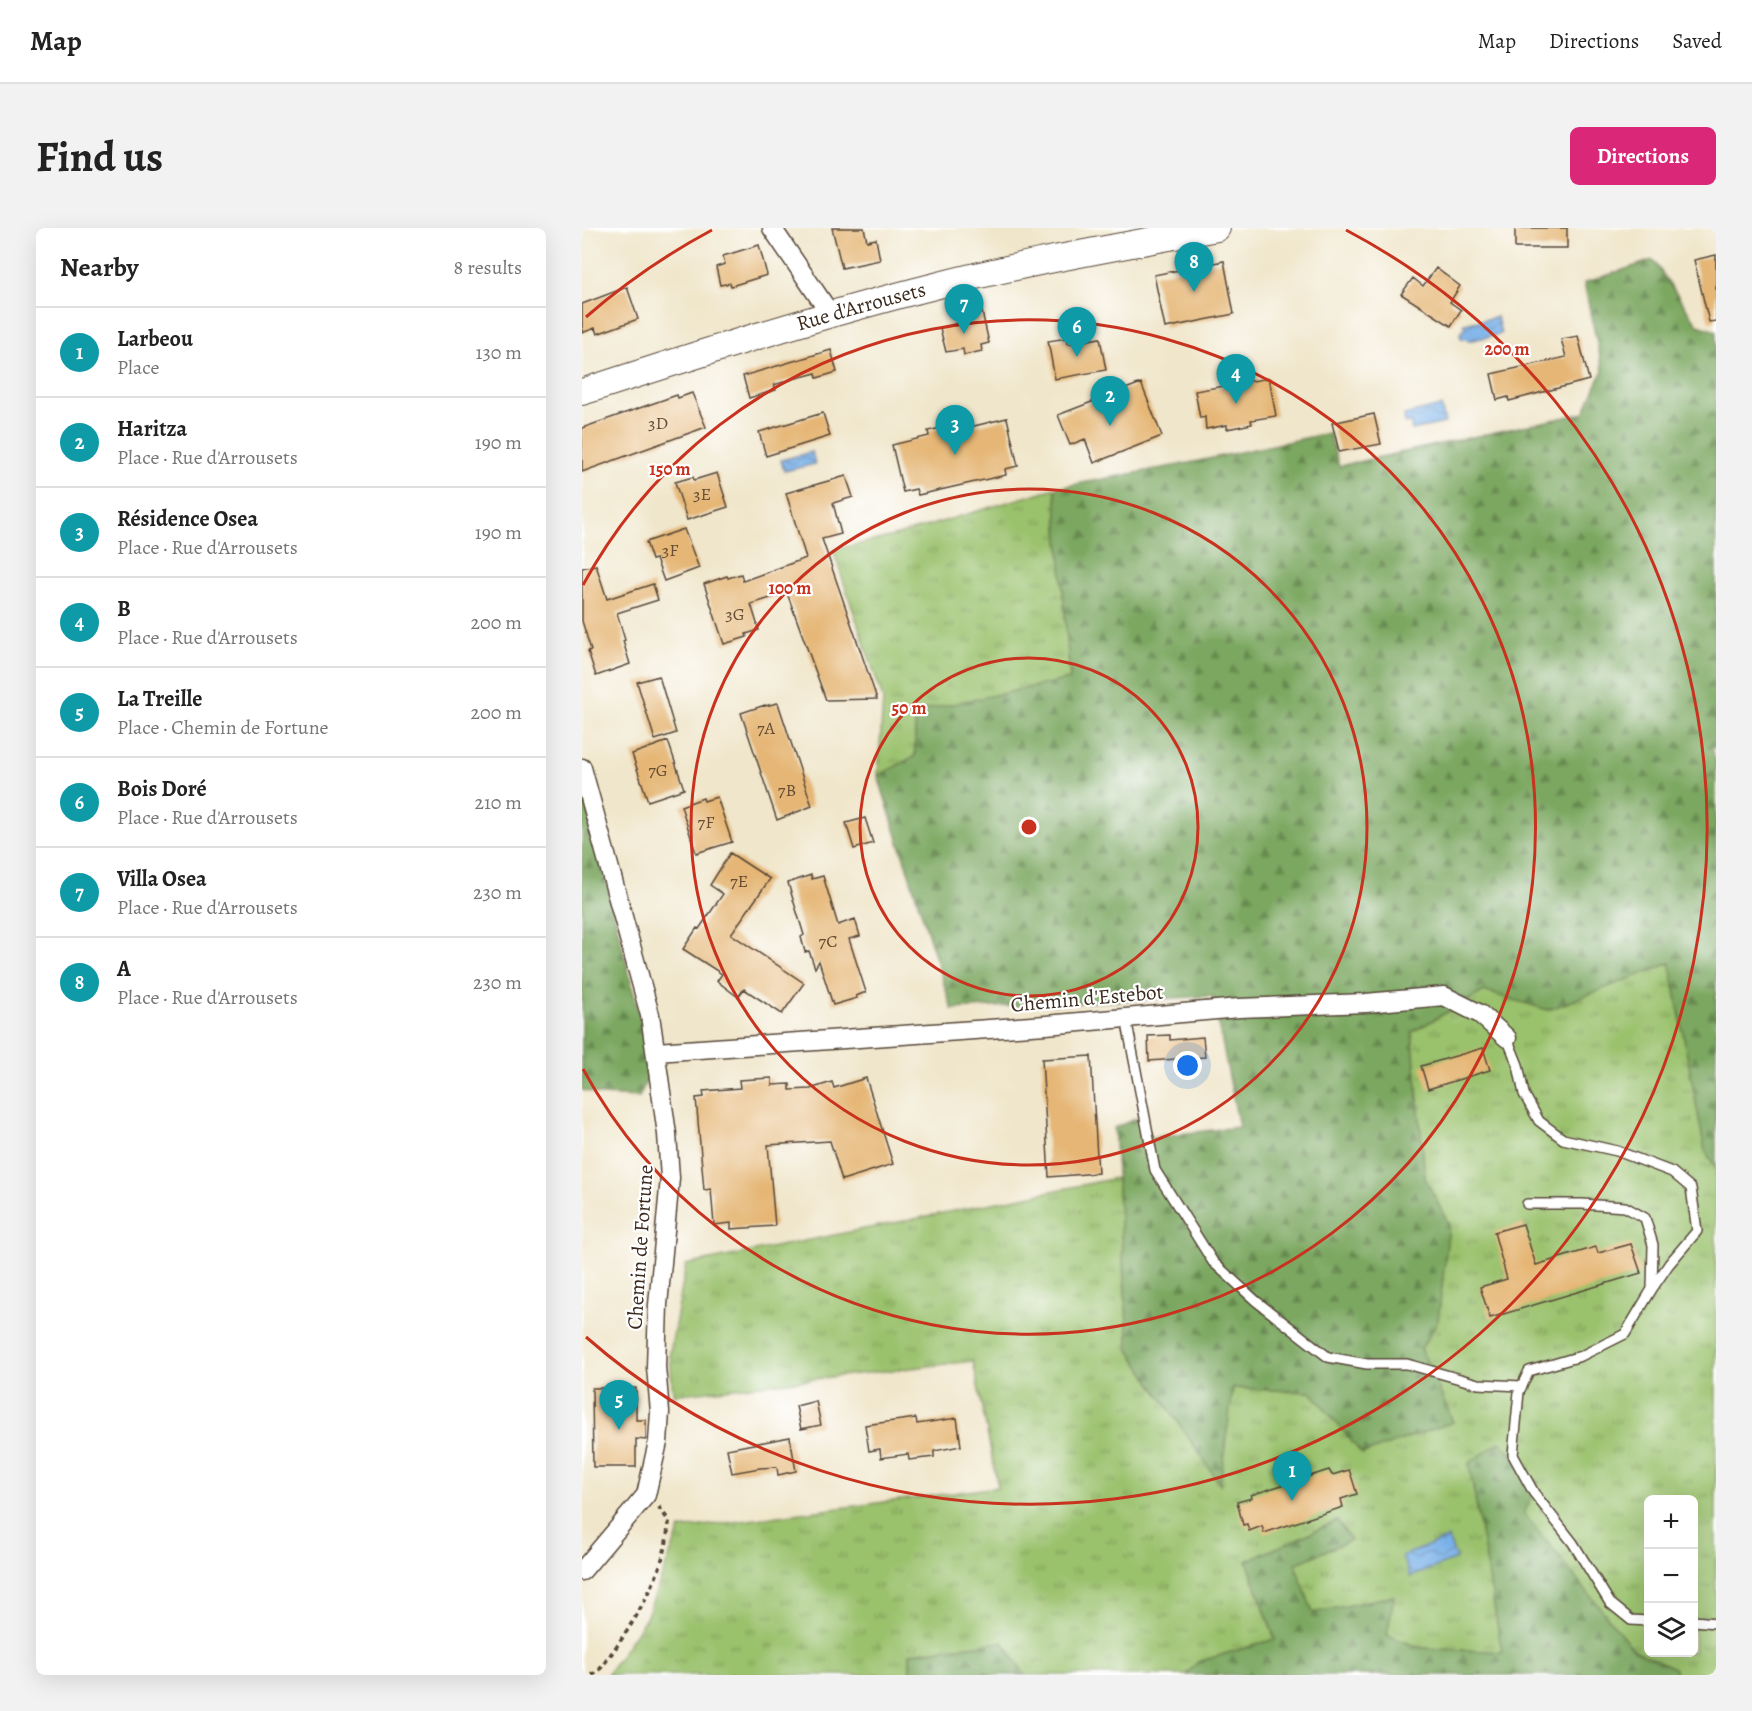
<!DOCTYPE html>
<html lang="en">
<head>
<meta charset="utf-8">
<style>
	body { margin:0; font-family:Alegreya,serif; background:#f2f2f2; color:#222 }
	.controls { position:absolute; right:18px; bottom:18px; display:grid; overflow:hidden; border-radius:9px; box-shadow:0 6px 24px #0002 }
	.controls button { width:54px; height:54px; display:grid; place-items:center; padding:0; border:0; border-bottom:2px solid #e0e0e0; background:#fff; color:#222; font:30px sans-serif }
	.you { position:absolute; left:606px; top:838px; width:21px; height:21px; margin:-15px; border:4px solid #fff; border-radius:50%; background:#1a73e8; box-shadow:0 0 0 9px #1a73e833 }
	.badge { display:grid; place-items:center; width:39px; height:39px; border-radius:50%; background:#db2777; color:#fff; font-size:20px; font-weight:700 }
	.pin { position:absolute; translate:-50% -50px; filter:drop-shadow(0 2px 3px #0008) }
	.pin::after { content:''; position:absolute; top:32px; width:21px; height:18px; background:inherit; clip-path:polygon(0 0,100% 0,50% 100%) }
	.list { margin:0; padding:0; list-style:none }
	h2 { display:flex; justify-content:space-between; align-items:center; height:78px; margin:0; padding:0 24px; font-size:26px }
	h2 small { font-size:20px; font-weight:400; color:#767676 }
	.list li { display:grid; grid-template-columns:39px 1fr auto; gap:18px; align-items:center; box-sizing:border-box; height:90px; padding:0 24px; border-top:2px solid #e0e0e0 }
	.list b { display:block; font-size:22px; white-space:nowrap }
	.list p { margin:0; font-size:20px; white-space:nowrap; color:#767676 }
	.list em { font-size:20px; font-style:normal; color:#767676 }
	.icon { flex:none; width:33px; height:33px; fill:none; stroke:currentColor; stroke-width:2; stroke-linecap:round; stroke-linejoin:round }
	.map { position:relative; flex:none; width:1134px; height:1447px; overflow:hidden; border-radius:9px }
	header { display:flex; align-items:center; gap:36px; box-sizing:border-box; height:84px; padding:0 30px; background:#fff; border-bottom:2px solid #e0e0e0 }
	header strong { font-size:28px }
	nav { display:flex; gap:33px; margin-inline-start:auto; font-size:21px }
	.intro { display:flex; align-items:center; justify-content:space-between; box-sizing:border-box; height:144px; padding:0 36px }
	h1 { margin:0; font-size:42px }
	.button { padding:15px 27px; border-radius:9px; background:#db2777; color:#fff; font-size:21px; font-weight:700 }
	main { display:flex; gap:36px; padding:0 36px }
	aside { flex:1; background:#fff; border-radius:9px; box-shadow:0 6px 24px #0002 }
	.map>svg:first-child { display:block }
	.grass { fill:url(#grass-tufts); stroke:#6a7645; stroke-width:1.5; fill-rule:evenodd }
	.forest { fill:url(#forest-firs); stroke:#5b683f; stroke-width:1.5 }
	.water { fill:url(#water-waves); stroke:#5a6d83; stroke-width:1.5 }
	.building { fill:#e5b675 }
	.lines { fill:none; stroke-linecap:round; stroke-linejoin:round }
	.lane-casing { stroke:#564638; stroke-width:12 }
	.street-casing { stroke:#564638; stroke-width:21 }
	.secondary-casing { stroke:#564638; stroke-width:28 }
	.path { stroke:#564638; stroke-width:4; stroke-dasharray:4.5 4.5; stroke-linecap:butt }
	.lane { stroke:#fff; stroke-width:9 }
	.street { stroke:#fff; stroke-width:18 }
	.secondary { stroke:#fff; stroke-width:26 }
	.ring { fill:none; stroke:#c8321e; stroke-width:3 }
	.labels { text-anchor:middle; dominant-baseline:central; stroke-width:4.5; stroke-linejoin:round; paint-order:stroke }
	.number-label { font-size:18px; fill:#664d34 }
	.street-label { font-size:21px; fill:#3b2a1e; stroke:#fff }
	.centre { fill:#c8321e; stroke:#fff; stroke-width:3 }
	.ring-label { font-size:18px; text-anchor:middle; font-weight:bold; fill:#c8321e; stroke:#fff; stroke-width:4.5; stroke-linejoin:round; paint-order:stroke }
</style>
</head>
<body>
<header>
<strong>Map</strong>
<nav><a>Map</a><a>Directions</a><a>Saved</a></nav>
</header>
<div class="intro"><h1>Find us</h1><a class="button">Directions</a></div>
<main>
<aside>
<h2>Nearby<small>8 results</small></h2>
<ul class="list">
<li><span class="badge" style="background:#0f9aa8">1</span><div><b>Larbeou</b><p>Place</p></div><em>130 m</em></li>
<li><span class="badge" style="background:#0f9aa8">2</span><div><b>Haritza</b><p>Place · Rue d'Arrousets</p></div><em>190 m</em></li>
<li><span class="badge" style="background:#0f9aa8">3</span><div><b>Résidence Osea</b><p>Place · Rue d'Arrousets</p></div><em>190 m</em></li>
<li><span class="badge" style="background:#0f9aa8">4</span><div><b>B</b><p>Place · Rue d'Arrousets</p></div><em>200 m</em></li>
<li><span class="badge" style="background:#0f9aa8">5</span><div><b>La Treille</b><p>Place · Chemin de Fortune</p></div><em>200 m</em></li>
<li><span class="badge" style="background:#0f9aa8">6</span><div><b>Bois Doré</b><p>Place · Rue d'Arrousets</p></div><em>210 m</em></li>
<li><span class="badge" style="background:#0f9aa8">7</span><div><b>Villa Osea</b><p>Place · Rue d'Arrousets</p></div><em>230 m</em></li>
<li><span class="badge" style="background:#0f9aa8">8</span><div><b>A</b><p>Place · Rue d'Arrousets</p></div><em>230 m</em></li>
</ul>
</aside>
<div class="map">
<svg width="1134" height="1447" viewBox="0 0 1134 1447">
	<defs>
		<pattern id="grass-tufts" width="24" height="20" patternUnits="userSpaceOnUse" patternTransform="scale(1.5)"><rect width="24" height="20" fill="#9ac16c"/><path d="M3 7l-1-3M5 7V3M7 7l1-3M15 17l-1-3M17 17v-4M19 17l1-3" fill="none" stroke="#7f9d58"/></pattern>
		<pattern id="forest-firs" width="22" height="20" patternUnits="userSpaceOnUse" patternTransform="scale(1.5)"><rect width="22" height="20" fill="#7ba760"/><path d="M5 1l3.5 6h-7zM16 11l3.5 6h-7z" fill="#66884f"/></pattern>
		<pattern id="water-waves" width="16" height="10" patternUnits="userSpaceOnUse" patternTransform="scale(1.5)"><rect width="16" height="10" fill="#78b0e8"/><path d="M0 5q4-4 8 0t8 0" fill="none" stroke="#648fbb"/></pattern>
	</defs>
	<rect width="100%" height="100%" fill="#fff"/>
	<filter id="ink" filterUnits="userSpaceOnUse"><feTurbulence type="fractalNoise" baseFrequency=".0167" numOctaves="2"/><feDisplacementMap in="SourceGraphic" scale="12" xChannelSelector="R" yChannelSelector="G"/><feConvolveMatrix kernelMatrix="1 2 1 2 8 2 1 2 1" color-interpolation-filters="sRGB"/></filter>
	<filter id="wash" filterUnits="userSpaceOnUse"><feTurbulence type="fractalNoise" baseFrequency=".008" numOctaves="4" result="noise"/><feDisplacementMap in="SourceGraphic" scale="24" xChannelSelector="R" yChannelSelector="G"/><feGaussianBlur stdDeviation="1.35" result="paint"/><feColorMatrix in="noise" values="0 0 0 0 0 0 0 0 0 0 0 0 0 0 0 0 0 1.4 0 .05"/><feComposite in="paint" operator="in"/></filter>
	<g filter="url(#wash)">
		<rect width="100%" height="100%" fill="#f0e6cb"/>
		<!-- grass -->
		<path class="grass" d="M473,260L488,451L333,484V528L296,548L301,471L251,322L312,308Z
			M1088,735L1123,923L1134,940V1447H1095L1092,1440L1052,1422L942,1286L887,1236L921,1424L839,1420L805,1407L811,1368L731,1385L712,1336L768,1312L665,1333L693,1411L616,1434L604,1447H443L421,1414L328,1425V1447H25L64,1390L98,1301L416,1259L391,1133L91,1167L88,1125L104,1037L535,950L547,1122L638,1255L650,1160L729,1164L871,1194L839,1120L856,1092L867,997L843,950L830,804L902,763L966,782ZM1066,1272H1112V1424H1066Z"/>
		<!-- forest -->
		<path class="forest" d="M1071,32L1116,97L1134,103V519L1130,520L1134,535V940L1123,923L1088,735L966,782L902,763L830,804L843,950L867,997L856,1092L839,1121L871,1194L780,1226L729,1164L651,1160L638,1256L547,1122L532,900L555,890L563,910L657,899L631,768L370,781L296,548L333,528V484L488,451L473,260L607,235L747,205L757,238L1002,185L1021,142L1002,55Z
			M0,560L71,840L57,869L18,867L0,862Z
			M918,1214L956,1255L942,1286L1052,1422L1092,1440L1095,1447H604L616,1434L693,1411L665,1333L755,1293L769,1312L713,1336L731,1385L812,1368L805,1407L839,1420L920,1424L887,1235Z
			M421,1414L443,1447H328V1425Z"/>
		<!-- water -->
		<path class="water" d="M915,89L919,106L886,113L885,111L879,110L878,105L883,101L882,96Z
			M859,178L863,195L830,202L828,194L823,195L822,187Z
			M230,224L233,236L202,243L199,232Z
			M866,1310L874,1331L828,1349L820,1328Z"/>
		<g id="blocks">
			<!-- building -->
			<path class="building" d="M250,0H282L285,13L294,11L298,32L260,40Z
				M933,0H985V20H933Z
				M177,17L185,47L149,58L148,55L138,57L134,39L143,36L141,28Z
				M1134,27V93L1127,94L1112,32Z
				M642,33L652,86L583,100L572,47Z
				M854,40L878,58L868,74L879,82L869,98L819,66L831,50L841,58Z
				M45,59L56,91L15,106L13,100L0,105V76Z
				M399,79L407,115L399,117L400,123L382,127L381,121L364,124L358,100L380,94L378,84Z
				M996,108L1007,152L927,173L926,169L915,172L909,146L984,129L979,111Z
				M485,110L486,116L518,110L524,142L473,151L466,113Z
				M249,122L255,144L235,150L234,145L211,151L192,157L194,162L167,170L161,148Z
				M687,150L694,188L669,192L670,196L645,201V197L624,201L623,189L618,190L613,163Z
				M559,155L580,208L512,235L503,211L488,217L476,187Z
				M110,165L124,199L0,244V200L95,167L96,170Z
				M241,185L248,208L184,228L177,204Z
				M792,186L799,216L757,224L750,195Z
				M425,190L436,238L423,241L424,247L336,267L334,261L321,264L310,217L347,208L346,203L383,194L384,200Z
				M135,245L146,279L105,292L93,254L111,249L112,252Z
				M264,248L271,269L251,275L259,306L240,311L295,471L244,472L205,365L169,376L177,402L164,406L165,409L142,416L122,356L145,348L146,350L159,346L161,353L224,330L204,265Z
				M102,301L117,340L82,353L74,331L70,332L64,314Z
				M14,337L25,371L71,356L76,372L35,385L43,412L41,413L48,436L14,448L6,423L9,422L0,393V340Z
				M77,448L94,505L73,512L55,454Z
				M196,475L230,578L195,592L159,485L183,477V478Z
				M86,513L102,561L66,573L50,526Z
				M135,569L150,614L114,625L99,578L121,570L122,573Z
				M283,590L291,615L272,621L264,595Z
				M148,625L188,651L149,706L222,755L200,786L162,761L156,769L135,753L140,746L101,721L115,700L117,701L141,666L128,657Z
				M229,647L230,651L241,648L256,697L273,691L278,708L267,711L284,764L274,768L275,770L251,777L237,733L233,740L227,723L223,724L219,709L222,707L206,655Z
				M588,807V812L621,809L623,829L567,833L566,808Z
				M901,820L908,842L846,861L839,838Z
				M509,828L516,945L467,949L460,831Z
				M190,850V857L208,856V862L228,861L250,854L252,860L284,850L311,936L260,952L248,913L186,917L193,998L149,1001V995L132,997L129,961L122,962L114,870L122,869L121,863L158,860L157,852Z
				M941,996L954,1037L1014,1019L1016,1025L1049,1016L1059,1045L908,1090L898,1059L925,1051L912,1004Z
				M10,1160H54V1192H64V1212L54,1211V1239H11Z
				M234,1173L239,1197L219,1201L214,1178Z
				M334,1190L335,1196L375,1190L379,1218L352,1223V1229L327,1232L326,1226L299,1230L298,1221L287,1223L283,1197Z
				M208,1209L214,1243L196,1247L195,1239L178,1240L150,1245L145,1221Z
				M747,1242L750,1247L767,1242L769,1247L775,1266L759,1271L761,1279L682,1305L680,1298L667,1303L665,1296L661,1297L655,1274L670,1270L669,1267Z"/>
		</g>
	</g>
	<g filter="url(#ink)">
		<use href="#blocks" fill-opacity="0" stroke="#564638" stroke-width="1.5"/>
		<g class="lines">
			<!-- lane casing -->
			<g class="lane-casing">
				<path id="lane" d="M544,790L573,942L631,1034L674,1073L746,1129L785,1136H825L896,1156L940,1158
					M925,810L936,837L942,866L957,893L981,911L1035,923L1090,944L1109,960L1115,1003L1087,1036L1070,1061
					M945,976H1000L1043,979L1063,990L1071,1017L1070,1061L1043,1106L999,1128L947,1143L937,1164L931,1227L952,1265L991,1315L1028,1375L1049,1392L1066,1393
					M1112,1393L1134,1395"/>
			</g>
			<!-- street casing -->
			<g class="street-casing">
				<path id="street" d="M190,0L249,87
					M0,540L68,787L85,906L88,950L76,1077L74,1139L78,1184L76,1214L64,1267L0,1343
					M74,824L464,797L657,780L784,775L862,768L898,786L925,810"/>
			</g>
			<!-- secondary casing -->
			<g class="secondary-casing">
				<g id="secondary">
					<path id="s1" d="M0,164C117,126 234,88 353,58C446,34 541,18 635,0"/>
				</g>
			</g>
			<!-- path -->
			<path class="path" d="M10,1447L16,1444C42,1409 73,1364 83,1321C85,1312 86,1302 87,1293L77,1279"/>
			<!-- lane -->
			<use href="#lane" class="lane"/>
			<!-- street -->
			<use href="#street" class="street"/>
			<!-- secondary -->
			<use href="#secondary" class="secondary"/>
		</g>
	</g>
	<!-- distance rings -->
	<g class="ring">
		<circle cx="447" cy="599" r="169"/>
		<circle cx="447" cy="599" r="338"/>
		<path d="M1 357A507 507 0 1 1 1 841"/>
		<path d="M4 89A676 676 0 0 1 130 2M764 2A676 676 0 1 1 4 1109"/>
	</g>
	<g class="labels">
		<!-- number labels -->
		<g class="number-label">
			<text x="76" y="195">3D</text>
			<text x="120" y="266">3E</text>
			<text x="88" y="322">3F</text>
			<text x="153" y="386">3G</text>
			<text x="184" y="500">7A</text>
			<text x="76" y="542">7G</text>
			<text x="205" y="562">7B</text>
			<text x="124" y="594">7F</text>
			<text x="157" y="653">7E</text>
			<text x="246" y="713">7C</text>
		</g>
		<!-- street labels -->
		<g class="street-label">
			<text stroke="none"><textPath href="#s1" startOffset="292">Rue d'Arrousets</textPath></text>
			<text transform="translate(505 770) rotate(-5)">Chemin d'Estebot</text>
			<text transform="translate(58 1019) rotate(-86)">Chemin de Fortune</text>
		</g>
	</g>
	<circle cx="447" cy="599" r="9" class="centre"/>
	<g class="ring-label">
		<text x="925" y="127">200 m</text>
		<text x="88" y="247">150 m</text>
		<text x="208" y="366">100 m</text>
		<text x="327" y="486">50 m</text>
	</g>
</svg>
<div class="controls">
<button>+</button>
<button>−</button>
<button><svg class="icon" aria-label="layers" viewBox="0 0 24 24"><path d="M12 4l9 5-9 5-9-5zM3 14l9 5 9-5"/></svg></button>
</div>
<div class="you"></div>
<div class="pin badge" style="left:710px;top:1273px;background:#0f9aa8">1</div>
<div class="pin badge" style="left:528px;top:198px;background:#0f9aa8">2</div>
<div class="pin badge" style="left:373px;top:227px;background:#0f9aa8">3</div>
<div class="pin badge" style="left:654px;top:176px;background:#0f9aa8">4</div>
<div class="pin badge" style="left:37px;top:1202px;background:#0f9aa8">5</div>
<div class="pin badge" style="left:495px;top:129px;background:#0f9aa8">6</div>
<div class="pin badge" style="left:382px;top:106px;background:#0f9aa8">7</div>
<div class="pin badge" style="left:612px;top:64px;background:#0f9aa8">8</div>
</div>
</main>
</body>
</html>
